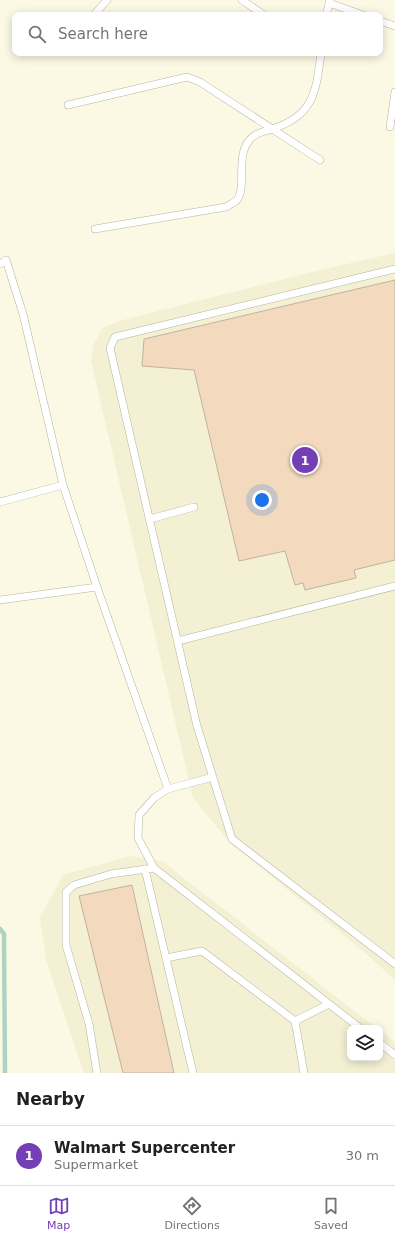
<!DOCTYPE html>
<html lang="en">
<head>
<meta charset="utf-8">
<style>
	body { margin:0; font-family:"DejaVu Sans",sans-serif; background:#f6f6f6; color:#202124 }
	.controls { position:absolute; right:12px; bottom:12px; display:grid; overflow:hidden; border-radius:8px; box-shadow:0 2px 10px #0003 }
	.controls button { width:36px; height:36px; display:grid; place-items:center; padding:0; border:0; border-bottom:1px solid #e0e0e0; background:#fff; color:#202124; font:20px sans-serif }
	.you { position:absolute; left:262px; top:500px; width:14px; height:14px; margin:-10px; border:3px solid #fff; border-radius:50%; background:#1a73e8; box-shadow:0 0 0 6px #1a73e833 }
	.badge { display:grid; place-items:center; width:26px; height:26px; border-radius:50%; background:#743eb5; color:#fff; font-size:13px; font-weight:700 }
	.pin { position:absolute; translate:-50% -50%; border:2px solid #fff; box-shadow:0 1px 4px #0006 }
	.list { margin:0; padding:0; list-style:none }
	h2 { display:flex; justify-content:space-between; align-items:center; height:52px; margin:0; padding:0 16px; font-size:17px }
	h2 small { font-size:13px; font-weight:400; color:#757577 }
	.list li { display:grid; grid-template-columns:26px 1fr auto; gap:12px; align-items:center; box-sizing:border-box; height:60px; padding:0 16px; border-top:1px solid #e0e0e0 }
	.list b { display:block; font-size:15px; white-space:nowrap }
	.list p { margin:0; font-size:13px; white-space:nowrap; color:#757577 }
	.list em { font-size:13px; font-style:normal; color:#757577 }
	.icon { flex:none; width:22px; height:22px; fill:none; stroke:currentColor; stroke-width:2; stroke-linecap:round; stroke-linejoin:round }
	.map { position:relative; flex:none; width:395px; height:1073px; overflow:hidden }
	.search { position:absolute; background:#fff; box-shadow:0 2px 10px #0003; left:12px; right:12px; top:12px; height:44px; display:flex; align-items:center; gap:10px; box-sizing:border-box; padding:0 14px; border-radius:8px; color:#757577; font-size:15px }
	.sheet { height:112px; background:#fff }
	nav { display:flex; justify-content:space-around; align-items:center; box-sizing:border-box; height:56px; border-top:1px solid #e0e0e0; background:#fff; font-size:11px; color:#757577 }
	nav a { display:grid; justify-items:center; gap:2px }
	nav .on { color:#743eb5 }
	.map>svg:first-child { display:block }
	.built { fill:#f3f0d3 }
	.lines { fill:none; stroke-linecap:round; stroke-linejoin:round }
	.stream { stroke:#aed3c2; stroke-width:4.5 }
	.building { fill:#f3d9be; stroke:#c1b2a2 }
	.service-casing { stroke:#b7b5a1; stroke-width:8 }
	.service { stroke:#fff; stroke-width:7 }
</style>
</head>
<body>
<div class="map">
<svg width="395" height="1073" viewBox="0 0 395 1073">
	<rect width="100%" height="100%" fill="#fbf9e4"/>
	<!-- built -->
	<path class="built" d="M395,253V980L356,945L230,843L193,798L91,361L94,343L103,328L119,321L320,270Z
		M130,856L162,861L376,1028H350V1058H380V1031L395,1042V1073H84L46,960L40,917L63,875Z"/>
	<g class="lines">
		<!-- stream -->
		<path class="stream" d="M0,929L4,934L5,1073"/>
	</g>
	<!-- building -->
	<path class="building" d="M395,280V560L354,570L356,578L305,590L303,583L295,585L285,551L239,561L194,370L142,366L144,339Z
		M132,885L174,1073H123L79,896Z"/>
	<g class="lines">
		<!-- service casing -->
		<g class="service-casing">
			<path id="service" d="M242,0L264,15
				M329,3L363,15
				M94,15L107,0
				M326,15L330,0
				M380,21L395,26
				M68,105L187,77L200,82L320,160
				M390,127L395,92
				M95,229L226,207C229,205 233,203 236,201C247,191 236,158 248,142C254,133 263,132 272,129C314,116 316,92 321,53
				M0,264L6,260L23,314L63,485L97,587L168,789
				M395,269L115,337L110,348L197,726L232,839L395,964
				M0,502L63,485
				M150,519L194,507
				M0,600L97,587
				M178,641L395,586
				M213,777L168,789L154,798L139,815L138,838L154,868L360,1028
				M145,869L193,1073
				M166,958L202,951L295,1021L329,1004
				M295,1021L304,1073
				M380,1043L395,1055
				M97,1073L89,1024L66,945V892L74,885L111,874L154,868"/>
		</g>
		<!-- service -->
		<use href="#service" class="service"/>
	</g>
</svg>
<div class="controls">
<button><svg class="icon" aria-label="layers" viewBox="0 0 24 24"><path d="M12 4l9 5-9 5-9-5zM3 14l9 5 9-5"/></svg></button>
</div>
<div class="you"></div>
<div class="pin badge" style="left:305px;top:460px">1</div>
<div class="search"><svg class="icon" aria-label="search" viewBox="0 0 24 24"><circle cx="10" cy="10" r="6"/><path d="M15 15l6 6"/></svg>Search here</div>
</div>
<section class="sheet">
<h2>Nearby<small></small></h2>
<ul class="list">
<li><span class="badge">1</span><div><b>Walmart Supercenter</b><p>Supermarket</p></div><em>30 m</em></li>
</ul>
</section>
<nav>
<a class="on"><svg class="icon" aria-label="map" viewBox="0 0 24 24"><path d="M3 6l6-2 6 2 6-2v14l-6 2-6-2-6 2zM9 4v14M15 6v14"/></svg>Map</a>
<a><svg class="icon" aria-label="directions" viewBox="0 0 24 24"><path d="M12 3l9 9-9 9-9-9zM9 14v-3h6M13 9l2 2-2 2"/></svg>Directions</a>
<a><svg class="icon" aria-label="saved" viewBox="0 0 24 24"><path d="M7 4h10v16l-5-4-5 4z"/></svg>Saved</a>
</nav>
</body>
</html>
